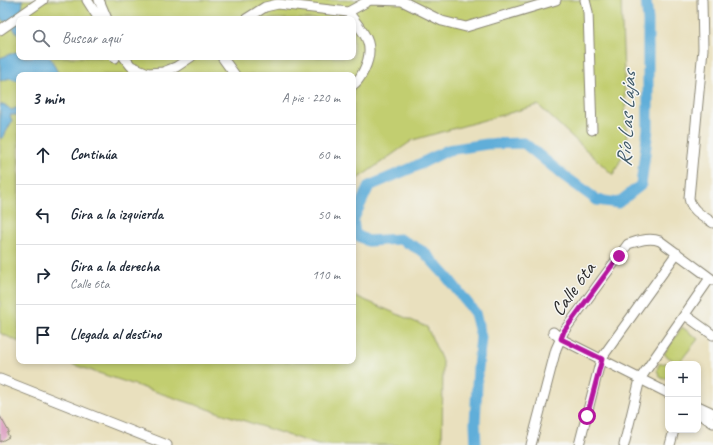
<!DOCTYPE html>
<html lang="es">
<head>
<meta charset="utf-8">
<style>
	body { margin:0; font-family:Caveat,sans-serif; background:#f6f6f7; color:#1f2937 }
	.controls { position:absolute; right:12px; bottom:12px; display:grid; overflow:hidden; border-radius:8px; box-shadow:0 2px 6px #0003 }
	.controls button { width:36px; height:36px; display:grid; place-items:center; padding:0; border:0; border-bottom:1px solid #e0e1e3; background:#fff; color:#1f2937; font:20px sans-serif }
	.stop { position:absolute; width:12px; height:12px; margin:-9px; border:3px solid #b5179e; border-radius:50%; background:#fff }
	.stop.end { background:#b5179e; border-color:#fff; box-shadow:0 1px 4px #0008 }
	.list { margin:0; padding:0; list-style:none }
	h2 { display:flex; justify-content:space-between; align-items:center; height:52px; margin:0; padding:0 16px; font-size:17px }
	h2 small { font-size:13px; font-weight:400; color:#747a83 }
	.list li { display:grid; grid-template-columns:26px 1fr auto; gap:12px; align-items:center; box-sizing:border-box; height:60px; padding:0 16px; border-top:1px solid #e0e1e3 }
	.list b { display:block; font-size:15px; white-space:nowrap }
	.list p { margin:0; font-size:13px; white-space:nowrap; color:#747a83 }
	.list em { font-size:13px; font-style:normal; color:#747a83 }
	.icon { flex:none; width:22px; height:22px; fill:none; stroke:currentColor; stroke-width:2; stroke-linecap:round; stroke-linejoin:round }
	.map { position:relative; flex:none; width:713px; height:445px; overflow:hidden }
	.search { position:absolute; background:#fff; box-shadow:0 2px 6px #0003; left:16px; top:16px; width:340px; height:44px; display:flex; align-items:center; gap:10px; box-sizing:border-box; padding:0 14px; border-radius:8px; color:#747a83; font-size:15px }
	.panel { position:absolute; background:#fff; box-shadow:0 2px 6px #0003; left:16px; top:72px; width:340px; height:292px; border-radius:8px }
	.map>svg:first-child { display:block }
	.green { fill:#c2ce70; stroke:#767c4e; fill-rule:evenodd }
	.water { fill:#60aed9; stroke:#466c82 }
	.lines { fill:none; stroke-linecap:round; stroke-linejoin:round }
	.river { stroke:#60aed9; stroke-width:11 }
	.building { fill:#da9abe }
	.minor-casing { stroke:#8a8674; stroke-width:11 }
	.minor { stroke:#fff; stroke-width:9 }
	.route { stroke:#b5179e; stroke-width:5 }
	.labels { text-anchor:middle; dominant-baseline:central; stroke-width:3; stroke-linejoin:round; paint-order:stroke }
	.street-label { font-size:20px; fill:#2b2b2b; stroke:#f6f6f2 }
	.water-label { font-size:21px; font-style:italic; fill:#3e5968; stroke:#f6f6f2 }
</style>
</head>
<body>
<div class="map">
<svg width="713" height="445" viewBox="0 0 713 445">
	<rect width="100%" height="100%" fill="#f6f6f2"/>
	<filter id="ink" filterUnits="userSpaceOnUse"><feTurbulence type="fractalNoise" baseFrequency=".025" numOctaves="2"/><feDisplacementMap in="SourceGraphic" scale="8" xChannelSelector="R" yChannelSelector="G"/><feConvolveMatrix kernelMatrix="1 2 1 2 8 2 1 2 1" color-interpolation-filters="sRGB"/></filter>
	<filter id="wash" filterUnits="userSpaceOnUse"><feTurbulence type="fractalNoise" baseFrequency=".012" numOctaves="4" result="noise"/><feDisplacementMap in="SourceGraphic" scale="16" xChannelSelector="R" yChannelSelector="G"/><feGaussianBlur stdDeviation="0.9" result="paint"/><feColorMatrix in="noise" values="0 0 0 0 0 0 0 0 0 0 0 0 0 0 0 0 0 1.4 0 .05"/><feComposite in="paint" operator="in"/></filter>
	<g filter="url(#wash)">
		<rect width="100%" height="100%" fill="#e9e0be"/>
		<!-- green -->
		<path class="green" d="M0,0H621L627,147L613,175L538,105L413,140L353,182V75H19V342L0,333ZM19,19H353V57H19Z
			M353,295L427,327L443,363L442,445H318L62,361H353Z
			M682,327L698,339L678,364L664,354Z
			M666,363L668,364V377L664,379L660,377L657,370L659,364Z"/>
		<!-- water -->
		<path class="water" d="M0,0H23L22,11L19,19V36C14,30 11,22 3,21L0,17Z
			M16,52H19V57H50L59,75H19V81L10,78L0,81V58Z
			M0,104L8,107L11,110L19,107V115H10L12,121L3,138H0Z"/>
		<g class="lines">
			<!-- river -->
			<path class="river" d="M353,220L369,186L414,167L448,150L487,144L524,143L563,175L597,200L618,203L641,185L648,129V21L646,0
				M353,220L355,234L368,241L400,239L424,252L447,277L475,313L481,337L478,367L475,423L476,445"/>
		</g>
		<g id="blocks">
			<!-- building -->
			<path class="building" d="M0,416L9,432L7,433L9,437L0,442Z"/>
		</g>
	</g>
	<g filter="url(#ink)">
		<use href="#blocks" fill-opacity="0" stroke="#8a8674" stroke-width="1"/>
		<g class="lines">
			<!-- minor casing -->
			<g class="minor-casing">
				<path id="minor" d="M87,0L99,19
					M99,0L107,19
					M585,0L588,12L592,130
					M702,0L703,49L689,198C691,211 704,216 713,223
					M348,12C363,32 377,43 364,70C361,76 359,81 353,85
					M246,19L265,7L278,4L348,12L370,0L402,1L442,21L466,27L556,0
					M0,30L43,0
					M114,57L115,58
					M124,57L131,66L148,73L163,72L176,67L191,57
					M222,57L235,75
					M685,315L713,335
					M553,332L561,339L668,393
					M0,379L167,445
					M698,406L713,413
					M698,413L713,423
					M531,445L556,349L564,331L628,244C639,241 649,237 660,241L713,280
					M579,445L601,359L677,253
					M624,445L640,379L710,278
					M670,445L674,430"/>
			</g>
			<!-- minor -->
			<use href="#minor" class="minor"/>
		</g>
	</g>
	<g class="lines" filter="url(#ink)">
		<!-- route -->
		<path class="route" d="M587,416L602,359L561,339L564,331L619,256"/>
	</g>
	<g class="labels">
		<!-- street labels -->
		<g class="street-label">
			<text transform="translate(573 289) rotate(-54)">Calle 6ta</text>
		</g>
		<!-- water labels -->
		<g class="water-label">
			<text transform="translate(626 119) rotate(-87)">Río Las Lajas</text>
		</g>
	</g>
</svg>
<div class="controls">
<button>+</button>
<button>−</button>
</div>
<div class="stop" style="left:587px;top:416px"></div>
<div class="stop end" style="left:619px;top:256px"></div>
<div class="search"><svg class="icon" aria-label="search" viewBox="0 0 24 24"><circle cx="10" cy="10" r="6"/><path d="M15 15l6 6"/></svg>Buscar aquí</div>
<section class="panel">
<h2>3 min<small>A pie · 220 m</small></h2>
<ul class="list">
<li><svg class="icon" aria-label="ahead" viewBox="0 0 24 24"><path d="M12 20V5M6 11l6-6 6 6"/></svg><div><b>Continúa</b></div><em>60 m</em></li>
<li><svg class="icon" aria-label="left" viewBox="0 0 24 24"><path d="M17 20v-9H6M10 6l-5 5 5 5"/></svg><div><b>Gira a la izquierda</b></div><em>50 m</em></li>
<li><svg class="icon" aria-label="right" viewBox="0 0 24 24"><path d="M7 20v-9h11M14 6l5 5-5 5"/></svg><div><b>Gira a la derecha</b><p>Calle 6ta</p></div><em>110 m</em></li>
<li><svg class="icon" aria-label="arrive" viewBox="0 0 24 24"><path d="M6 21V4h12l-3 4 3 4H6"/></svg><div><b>Llegada al destino</b></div></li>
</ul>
</section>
</div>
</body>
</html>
